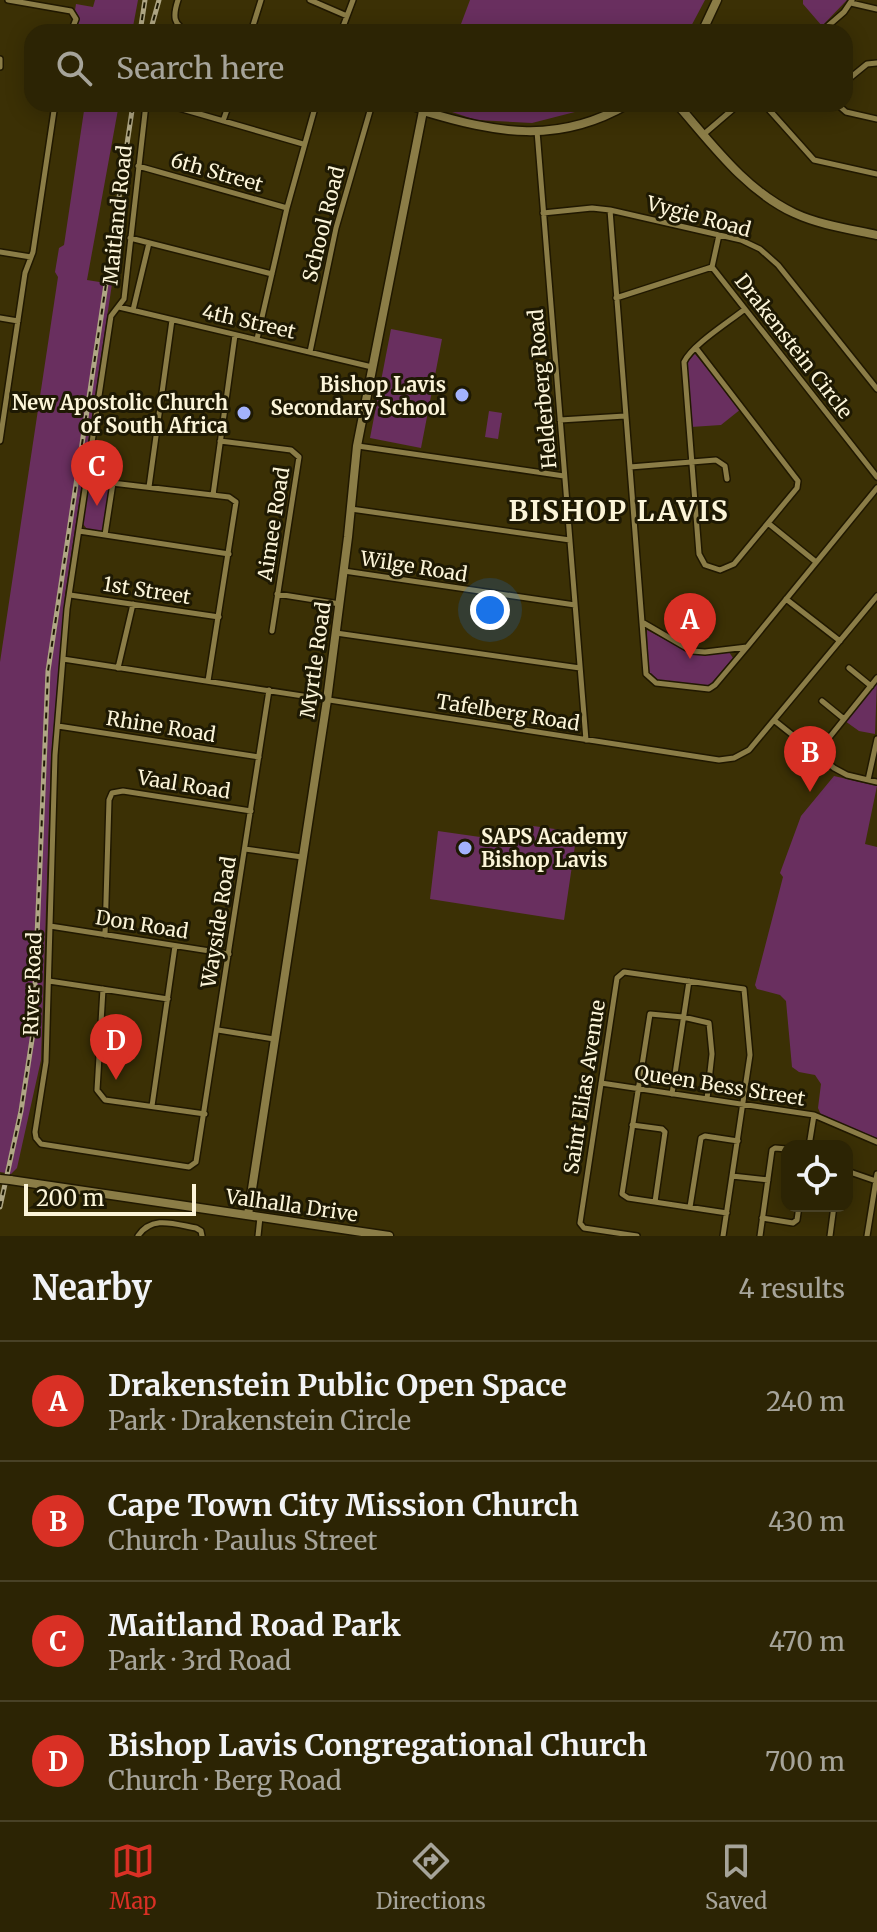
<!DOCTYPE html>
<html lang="en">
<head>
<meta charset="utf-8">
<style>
	body { margin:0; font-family:Merriweather,serif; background:#342c0e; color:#f1f3f6 }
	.controls { position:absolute; right:24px; bottom:24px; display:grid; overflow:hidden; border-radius:16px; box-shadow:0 4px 20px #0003 }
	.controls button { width:72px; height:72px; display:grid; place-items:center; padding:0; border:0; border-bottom:2px solid #484126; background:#2c2404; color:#f1f3f6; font:40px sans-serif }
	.scale { position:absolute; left:24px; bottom:20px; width:172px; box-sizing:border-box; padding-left:8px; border:4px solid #fcf5d9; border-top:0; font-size:22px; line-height:28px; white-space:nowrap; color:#fcf5d9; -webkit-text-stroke:6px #1e1903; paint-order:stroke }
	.you { position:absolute; left:490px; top:610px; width:28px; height:28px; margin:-20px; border:6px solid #fff; border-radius:50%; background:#1a73e8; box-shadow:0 0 0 12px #1a73e833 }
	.badge { display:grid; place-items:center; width:52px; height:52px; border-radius:50%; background:#d93025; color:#fff; font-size:26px; font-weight:700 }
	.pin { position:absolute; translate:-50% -66px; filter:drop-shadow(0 2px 4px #0008) }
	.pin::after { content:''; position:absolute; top:42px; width:28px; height:24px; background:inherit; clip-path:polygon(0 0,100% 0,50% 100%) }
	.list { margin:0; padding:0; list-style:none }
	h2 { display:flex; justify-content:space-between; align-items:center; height:104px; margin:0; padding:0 32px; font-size:34px }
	h2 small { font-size:26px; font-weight:400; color:#a6a49a }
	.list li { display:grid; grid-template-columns:52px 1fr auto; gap:24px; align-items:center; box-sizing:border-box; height:120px; padding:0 32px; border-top:2px solid #484126 }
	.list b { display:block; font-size:30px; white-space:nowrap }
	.list p { margin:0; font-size:26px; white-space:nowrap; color:#a6a49a }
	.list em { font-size:26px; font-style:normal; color:#a6a49a }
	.icon { flex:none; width:44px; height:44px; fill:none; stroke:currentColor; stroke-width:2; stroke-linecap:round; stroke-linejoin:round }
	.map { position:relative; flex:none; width:877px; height:1236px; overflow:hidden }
	.search { position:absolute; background:#2c2404; box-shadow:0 4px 20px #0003; left:24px; right:24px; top:24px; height:88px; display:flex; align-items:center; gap:20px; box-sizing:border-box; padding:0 28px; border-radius:24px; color:#a6a49a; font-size:30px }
	.sheet { height:584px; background:#2c2404 }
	nav { display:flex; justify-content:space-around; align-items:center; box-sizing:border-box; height:112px; border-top:2px solid #484126; background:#2c2404; font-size:22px; color:#a6a49a }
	nav a { display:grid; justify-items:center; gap:4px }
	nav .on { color:#d93025 }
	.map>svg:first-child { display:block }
	.green { fill:#692f5f }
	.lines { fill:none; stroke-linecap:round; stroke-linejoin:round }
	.street-casing { stroke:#201800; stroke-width:8 }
	.secondary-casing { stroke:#201800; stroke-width:11 }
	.street { stroke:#8b7d47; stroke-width:5 }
	.secondary { stroke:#8b7d47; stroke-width:8 }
	.rail-casing { stroke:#afa684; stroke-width:5 }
	.rail { stroke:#1e1903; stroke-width:2; stroke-dasharray:6; stroke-linecap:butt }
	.secondary-bridge-casing { stroke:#201800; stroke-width:11; stroke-linecap:butt }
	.secondary-bridge { stroke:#8b7d47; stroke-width:8 }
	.poi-dot { fill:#a3b2fd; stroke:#1e1903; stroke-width:3 }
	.labels { text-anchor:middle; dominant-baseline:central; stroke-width:6; stroke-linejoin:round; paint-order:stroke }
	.street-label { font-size:20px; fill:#fcf5d9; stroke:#1e1903 }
	.poi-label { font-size:20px; font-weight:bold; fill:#fcf5d9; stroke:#1e1903; text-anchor:end }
	.district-label { font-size:28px; font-weight:bold; letter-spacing:2px; fill:#fcf5d9; stroke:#1e1903 }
</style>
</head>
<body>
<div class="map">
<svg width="877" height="1236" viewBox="0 0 877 1236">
	<rect width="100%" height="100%" fill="#3b3005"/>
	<!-- green -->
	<path class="green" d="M95,0H138L132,32L75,31L79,17L75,10L76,4L93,7Z
		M470,0H705L688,32H458Z
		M803,0H847L822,26L803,4Z
		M85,104H119L87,280L112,284L65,595L51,759L41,1060L17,1168L11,1174L0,1172V662L58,277L55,272L59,248L64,245Z
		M606,104L532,123L476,120L431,105Z
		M391,329L442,339L421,448L370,438Z
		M695,354L741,409L721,425L691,427L686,361L691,355Z
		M489,411L502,413L498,439L485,437Z
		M94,484L110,487L102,532L87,529L83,524L88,490Z
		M647,630L690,653L705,655L729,652L733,658L708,687L655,680L648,672Z
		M877,682L875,734L859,731L845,721Z
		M834,776L877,786L865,844L877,847V1138L821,1115L818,1108L821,1084L815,1075L799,1072L792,1067L786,1001L780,995L757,989L755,985L783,877L780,873L801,816Z
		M533,826L577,832L564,920L430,899L438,831L529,844Z"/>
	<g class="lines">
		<!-- street casing -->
		<g class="street-casing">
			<path id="street" d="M8,0L71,11L76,19L71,32
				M178,0C173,15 172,26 190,32
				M310,0L347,16
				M851,3L877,9
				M251,32L261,0
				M341,32L353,0
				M821,32L844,12L852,0
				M0,59V67
				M845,82L867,64L877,63
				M146,104L124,299L111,316L67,609L55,755L46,1062L35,1132L36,1138L41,1144L189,1167L196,1162L269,690
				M165,104L303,144
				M402,104L423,111
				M764,104L814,160L877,174
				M837,104L846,112L877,119
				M223,121L229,104
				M537,131L586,740
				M704,134L739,104
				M138,166L287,208
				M610,210L646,674L656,683L709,689L715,685L747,647
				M543,213L592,208L610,210L741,240L760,249L778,265L877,389
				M130,238L272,274
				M0,252L31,257
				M712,267L877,477
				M712,267L719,235
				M616,298L712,267
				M119,307L372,367
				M133,310L149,243
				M0,318L18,321
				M257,339L287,208L316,104
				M696,348L798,481L797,488L734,564L720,570L705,565L699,554L684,362C692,345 729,322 745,309
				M310,352L336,228L372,104
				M560,420L625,416
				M0,441L25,273L33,252L55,104
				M220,441L291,450L299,457L272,631
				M358,446L564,476
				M630,467L716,460L725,466L727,479
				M87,480L229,497L236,502L208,681
				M149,487L172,320
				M213,495L235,335
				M351,509L570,540
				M768,523L816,562
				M79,531L229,554
				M105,535L113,483
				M344,571L575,605
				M277,594L340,604
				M70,595L219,617
				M786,599L840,641
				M642,622L692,651L705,652L747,647L877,488
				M336,633L580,668
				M63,659L719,760L734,758L749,750L877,596
				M118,668L133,604
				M849,668L871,686
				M822,701L844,719
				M775,721L834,768L847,775L877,782
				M58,726L259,757
				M816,754L877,678
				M868,780L877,739
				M245,849L302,857
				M50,926L229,954
				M105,935L109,800L112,793L123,791L251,811
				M49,981L168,999
				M103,989L97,1090L105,1100L205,1114
				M218,1030L274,1039
				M601,1083L814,1115L877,1142
				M672,1094L689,981
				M707,1099L712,1054L709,1023L683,1017L650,1014L622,1194L628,1198L727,1213
				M152,1106L175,946
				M632,1125L662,1129L665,1132L655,1202
				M809,1146L814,1115
				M847,1171L876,1181
				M732,1176L768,1180
				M690,1207L701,1138L705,1136L738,1141
				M762,1218L793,1223L797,1220L799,1206
				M138,1236C152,1215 174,1224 196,1228L201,1231L202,1236
				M258,1236L260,1217
				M637,1236L584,1228L580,1223L617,978L624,972L744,989L750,1055L723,1236
				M760,1236L772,1150L775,1148L787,1149
				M830,1236L834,1206
				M867,1236L877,1174"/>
		</g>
		<!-- secondary casing -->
		<g class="secondary-casing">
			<path id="secondary" d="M702,32L717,0
				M677,104C712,144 745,190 794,213C820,225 849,229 877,235
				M10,1180L389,1236
				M248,1215L327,700L348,537L357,446L423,111C496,133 558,145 628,104"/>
		</g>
		<!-- street -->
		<use href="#street" class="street"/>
		<!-- secondary -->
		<use href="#secondary" class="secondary"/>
		<!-- rail casing -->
		<g class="rail-casing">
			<path id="rail" d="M140,32L145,0
				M150,32L159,0
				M0,1207L21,1111L33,1033L48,671L133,104"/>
		</g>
		<!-- rail -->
		<use href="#rail" class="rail"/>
		<!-- secondary-bridge casing -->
		<g class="secondary-bridge-casing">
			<path id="secondary-bridge" d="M0,1179L10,1180"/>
		</g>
		<!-- secondary-bridge -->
		<use href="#secondary-bridge" class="secondary-bridge"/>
	</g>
	<!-- markers -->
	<g class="poi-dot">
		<circle cx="462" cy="395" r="8"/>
		<circle cx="244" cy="413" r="8"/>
		<circle cx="465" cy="848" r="8"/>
	</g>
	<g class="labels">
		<!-- street labels -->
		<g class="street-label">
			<text transform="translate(217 172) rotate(16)">6th Street</text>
			<text transform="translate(117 215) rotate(-84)">Maitland Road</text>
			<text transform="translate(699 216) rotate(15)">Vygie Road</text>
			<text transform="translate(323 224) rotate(-76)">School Road</text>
			<text transform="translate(249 321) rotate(13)">4th Street</text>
			<text transform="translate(794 346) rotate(52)">Drakenstein Circle</text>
			<text transform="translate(542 389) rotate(-95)">Helderberg Road</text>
			<text transform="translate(273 524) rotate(-81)">Aimee Road</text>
			<text transform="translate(414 566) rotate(9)">Wilge Road</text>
			<text transform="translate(147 590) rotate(9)">1st Street</text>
			<text transform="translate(315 660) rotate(-82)">Myrtle Road</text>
			<text transform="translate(508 712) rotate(9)">Tafelberg Road</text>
			<text transform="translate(161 726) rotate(9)">Rhine Road</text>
			<text transform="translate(184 784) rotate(9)">Vaal Road</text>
			<text transform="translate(218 922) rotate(-81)">Wayside Road</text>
			<text transform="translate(142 924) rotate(9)">Don Road</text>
			<text transform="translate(32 984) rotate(-88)">River Road</text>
			<text transform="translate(720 1085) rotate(9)">Queen Bess Street</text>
			<text transform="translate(584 1087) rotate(-81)">Saint Elias Avenue</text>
			<text transform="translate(292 1205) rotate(8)">Valhalla Drive</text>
		</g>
		<!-- poi labels -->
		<g class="poi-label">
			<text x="446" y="384">Bishop Lavis<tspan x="446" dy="23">Secondary School</tspan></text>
			<text x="228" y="402">New Apostolic Church<tspan x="228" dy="23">of South Africa</tspan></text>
			<text x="481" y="836" text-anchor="start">SAPS Academy<tspan x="481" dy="23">Bishop Lavis</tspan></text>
		</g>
		<!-- district labels -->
		<g class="district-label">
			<text x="619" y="511">BISHOP LAVIS</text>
		</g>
	</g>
</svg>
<div class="controls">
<button><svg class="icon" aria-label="locate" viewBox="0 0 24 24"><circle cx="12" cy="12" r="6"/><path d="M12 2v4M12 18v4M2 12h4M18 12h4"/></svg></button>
</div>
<div class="scale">200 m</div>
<div class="you"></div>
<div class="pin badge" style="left:690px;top:659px">A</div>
<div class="pin badge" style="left:810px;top:792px">B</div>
<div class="pin badge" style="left:97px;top:506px">C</div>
<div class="pin badge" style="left:116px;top:1080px">D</div>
<div class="search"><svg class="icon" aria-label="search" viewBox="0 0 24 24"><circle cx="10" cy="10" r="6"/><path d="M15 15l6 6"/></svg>Search here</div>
</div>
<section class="sheet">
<h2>Nearby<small>4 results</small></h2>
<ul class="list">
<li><span class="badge">A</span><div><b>Drakenstein Public Open Space</b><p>Park · Drakenstein Circle</p></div><em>240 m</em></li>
<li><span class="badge">B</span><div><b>Cape Town City Mission Church</b><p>Church · Paulus Street</p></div><em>430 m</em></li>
<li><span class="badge">C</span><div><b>Maitland Road Park</b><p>Park · 3rd Road</p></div><em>470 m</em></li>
<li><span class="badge">D</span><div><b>Bishop Lavis Congregational Church</b><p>Church · Berg Road</p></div><em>700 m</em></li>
</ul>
</section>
<nav>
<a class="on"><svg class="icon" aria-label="map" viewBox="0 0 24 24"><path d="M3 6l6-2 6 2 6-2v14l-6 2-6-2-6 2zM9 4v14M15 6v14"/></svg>Map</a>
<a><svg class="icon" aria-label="directions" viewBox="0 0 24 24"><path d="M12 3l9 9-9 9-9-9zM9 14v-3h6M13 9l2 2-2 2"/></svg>Directions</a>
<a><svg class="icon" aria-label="saved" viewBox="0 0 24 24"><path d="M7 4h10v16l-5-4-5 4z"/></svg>Saved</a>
</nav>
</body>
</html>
